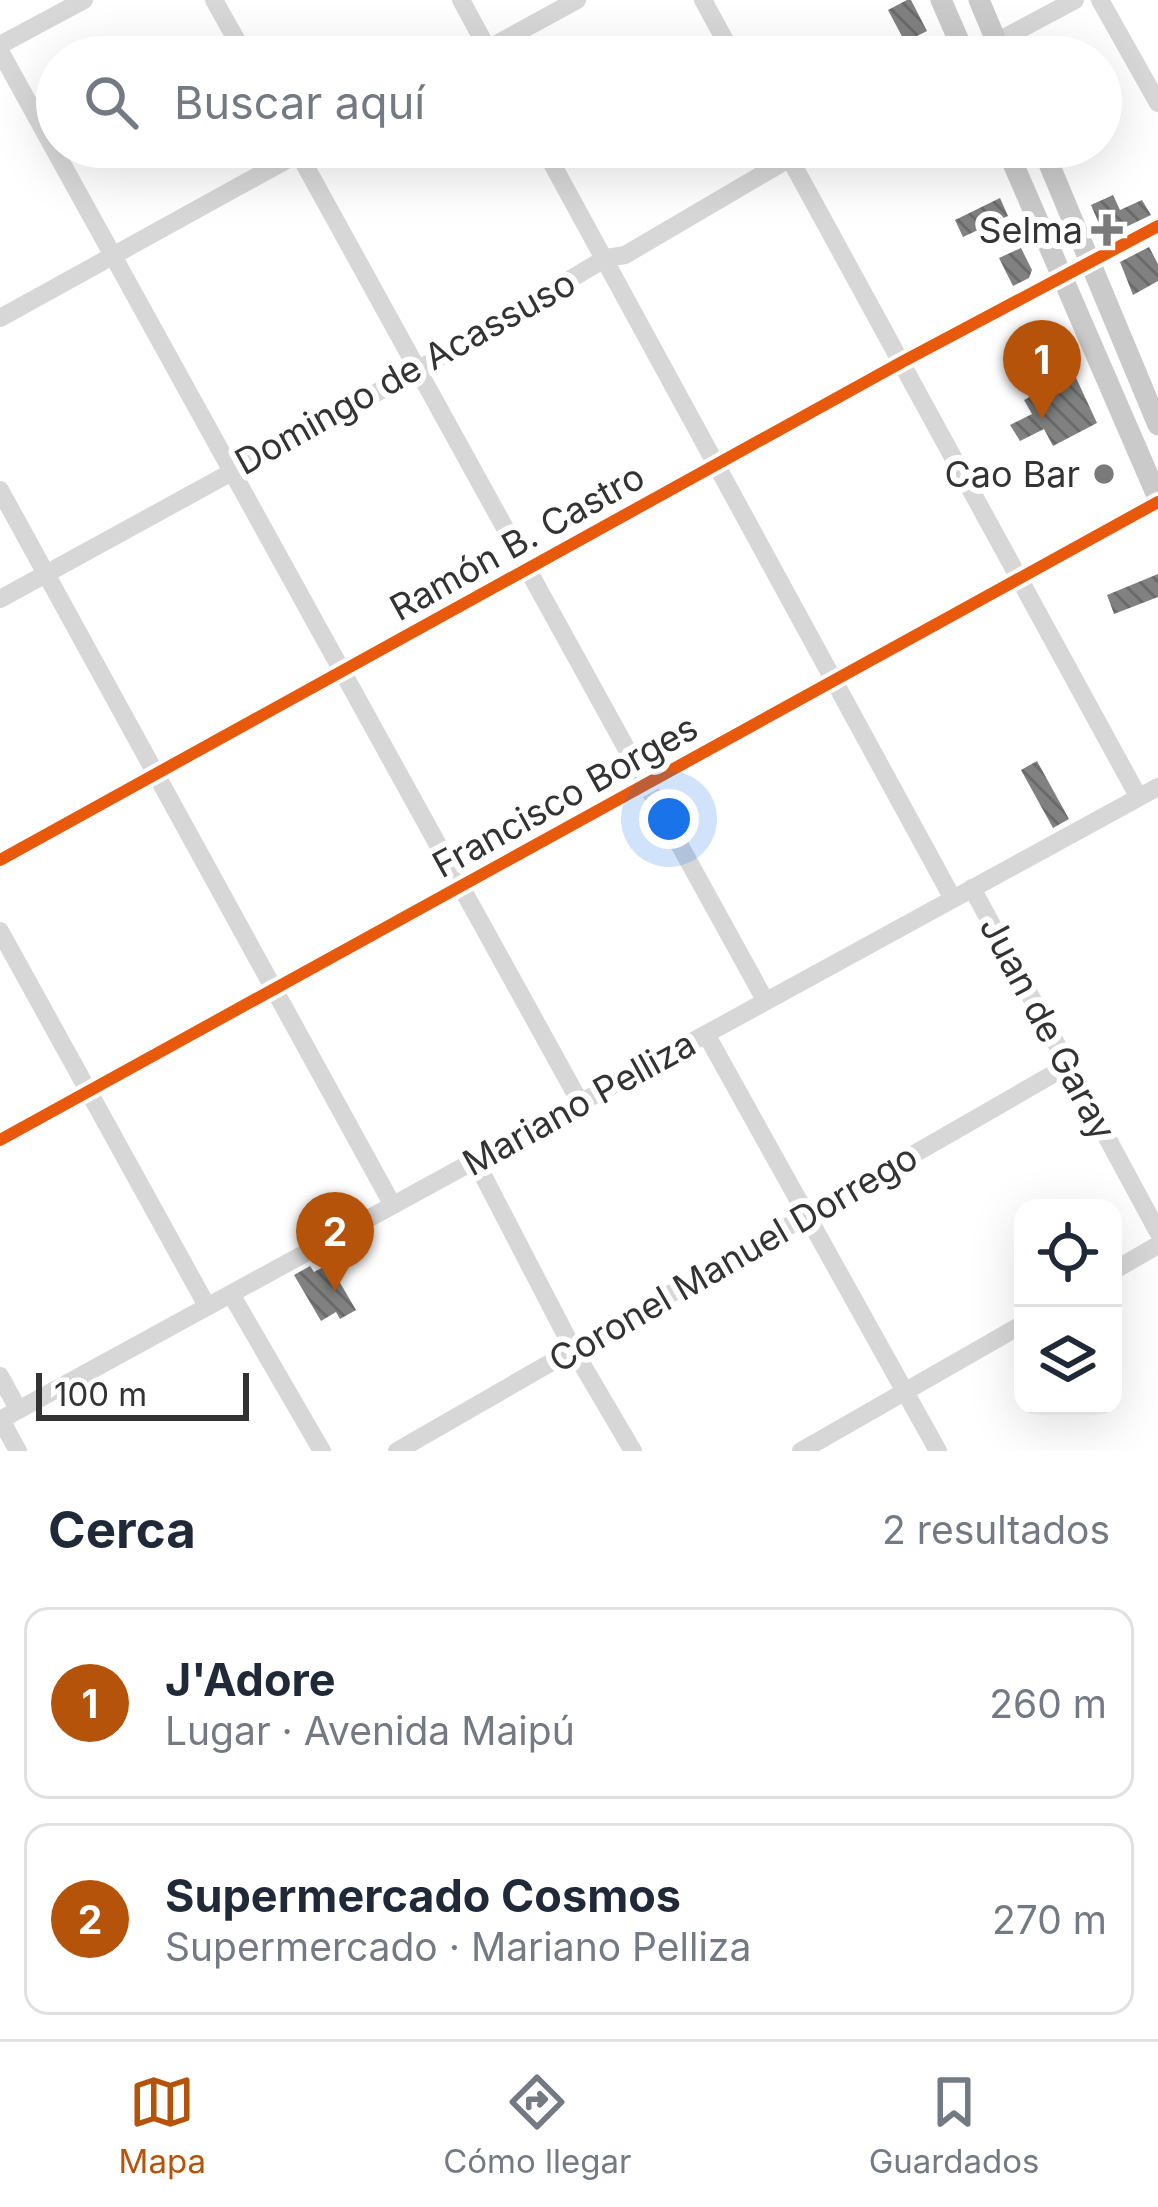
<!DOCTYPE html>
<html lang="es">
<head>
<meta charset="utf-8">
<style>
	body { margin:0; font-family:Inter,sans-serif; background:#f2f2f3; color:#1f2937 }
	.controls { position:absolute; right:36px; bottom:36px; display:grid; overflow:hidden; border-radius:24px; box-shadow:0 12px 48px #0002 }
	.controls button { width:108px; height:108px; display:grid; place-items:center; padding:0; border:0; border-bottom:3px solid #e0e1e3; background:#fff; color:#1f2937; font:60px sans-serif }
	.scale { position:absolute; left:36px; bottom:30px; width:213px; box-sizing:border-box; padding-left:12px; border:6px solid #333; border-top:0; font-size:33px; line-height:42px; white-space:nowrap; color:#333; -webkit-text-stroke:9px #fff; paint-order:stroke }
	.you { position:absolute; left:669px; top:819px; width:42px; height:42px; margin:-30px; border:9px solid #fff; border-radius:50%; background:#1a73e8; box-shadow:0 0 0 18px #1a73e833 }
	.badge { display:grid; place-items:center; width:78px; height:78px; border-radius:50%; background:#b45309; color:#fff; font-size:39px; font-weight:700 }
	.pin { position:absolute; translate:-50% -99px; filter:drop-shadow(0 3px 6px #0008) }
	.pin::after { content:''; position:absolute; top:63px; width:42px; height:36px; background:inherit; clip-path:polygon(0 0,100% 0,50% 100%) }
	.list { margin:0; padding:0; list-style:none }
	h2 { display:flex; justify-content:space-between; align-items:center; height:156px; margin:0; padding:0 48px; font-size:51px }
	h2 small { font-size:39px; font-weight:400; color:#747a83 }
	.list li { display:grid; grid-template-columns:78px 1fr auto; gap:36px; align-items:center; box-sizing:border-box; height:192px; margin:0 24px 24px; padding:0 24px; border:3px solid #e0e1e3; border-radius:24px }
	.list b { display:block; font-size:45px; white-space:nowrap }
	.list p { margin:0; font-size:39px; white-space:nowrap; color:#747a83 }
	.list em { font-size:39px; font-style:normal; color:#747a83 }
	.icon { flex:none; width:66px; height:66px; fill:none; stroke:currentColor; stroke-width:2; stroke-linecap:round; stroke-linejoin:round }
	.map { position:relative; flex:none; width:1158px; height:1451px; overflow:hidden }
	.search { position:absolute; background:#fff; box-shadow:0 12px 48px #0002; left:36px; right:36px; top:36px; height:132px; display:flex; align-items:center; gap:30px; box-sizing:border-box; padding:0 42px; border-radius:66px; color:#747a83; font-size:45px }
	.sheet { height:588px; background:#fff }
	nav { display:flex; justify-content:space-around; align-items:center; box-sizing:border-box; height:168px; border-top:3px solid #e0e1e3; background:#fff; font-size:33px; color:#747a83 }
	nav a { display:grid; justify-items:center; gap:6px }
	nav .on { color:#b45309 }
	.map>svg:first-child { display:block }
	.building { fill:url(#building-back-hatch) }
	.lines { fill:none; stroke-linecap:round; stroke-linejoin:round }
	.minor { stroke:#d7d7d7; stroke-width:18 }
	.major { stroke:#cacaca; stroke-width:21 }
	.cycleway-casing { stroke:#fff; stroke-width:20 }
	.cycleway { stroke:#e8590c; stroke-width:12 }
	.poi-dot { fill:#7a7a7a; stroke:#fff; stroke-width:4.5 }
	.labels { text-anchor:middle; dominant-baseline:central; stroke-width:12; stroke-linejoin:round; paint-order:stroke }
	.poi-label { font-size:36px; fill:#333; stroke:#fff; text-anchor:end }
	.street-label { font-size:36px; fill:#333; stroke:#fff }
</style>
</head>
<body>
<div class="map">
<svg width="1158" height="1451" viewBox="0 0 1158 1451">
	<defs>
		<pattern id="building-back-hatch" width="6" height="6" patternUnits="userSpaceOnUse" patternTransform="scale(3)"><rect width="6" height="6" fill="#818181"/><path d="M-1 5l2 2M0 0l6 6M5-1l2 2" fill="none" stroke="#6a6a6a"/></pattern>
	</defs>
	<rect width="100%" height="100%" fill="#fff"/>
	<!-- building -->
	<path class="building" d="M907,0H911L927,31L905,42L888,10Z
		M1113,195L1120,210L1142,200L1151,215L1109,235L1103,233L1091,205Z
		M1000,198L1008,216L963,237L955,220Z
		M1149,247L1158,264V281L1133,295L1120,262Z
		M1021,248L1032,270L1029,278L1013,286L999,258Z
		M1065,354L1097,423L1053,446L1044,429L1020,441L1010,425L1032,414L1024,400L1054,384L1044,364Z
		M1158,574V597L1114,614L1107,595Z
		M1037,761L1069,819L1053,828L1021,770Z
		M329,1264L356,1310L340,1319L336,1312L321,1321L294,1275L310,1266L314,1272Z"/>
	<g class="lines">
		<!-- minor -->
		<path class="minor" d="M214,0L246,57
			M461,0L492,57
			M703,0L734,57
			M1100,0L1158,103
			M0,45L84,0
			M0,51L581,1104
			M473,57L577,0
			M968,57L1075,0
			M295,147L765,1000
			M543,147L953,899
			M784,148L1138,796
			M0,318L310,147
			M0,490L392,1204
			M0,599L418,370L606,258L625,255L809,147
			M0,860L902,362L1158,226
			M972,888L1158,1232
			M0,931L207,1306
			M706,1034L938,1451
			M0,1140L1158,502
			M475,1160L573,1349L633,1451
			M1113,1271L1158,1245
			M231,1294L322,1451
			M0,1376L18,1409
			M0,1420L1158,787
			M1,1420L18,1451
			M397,1451L1069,1065
			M801,1451L1023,1324"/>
		<!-- major -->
		<path class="major" d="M941,0L966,57
			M979,0L1003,57
			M1006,147L1158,498
			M1042,147L1158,425"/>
		<!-- cycleway casing -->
		<g class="cycleway-casing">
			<path id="cycleway" d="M0,860L902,362L1158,226
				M0,1140L1158,502"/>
		</g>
		<!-- cycleway -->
		<use href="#cycleway" class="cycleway"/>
	</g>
	<!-- markers -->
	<g class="poi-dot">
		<path d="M1101 212h12v12h12v12h-12v12h-12v-12h-12v-12h12z"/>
		<circle cx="1104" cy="474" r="12"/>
	</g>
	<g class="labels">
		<!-- poi labels -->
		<g class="poi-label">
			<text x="1083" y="230">Selma</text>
			<text x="1080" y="474">Cao Bar</text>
		</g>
		<!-- street labels -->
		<g class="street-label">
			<text transform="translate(405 372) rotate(-29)">Domingo de Acassuso</text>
			<text transform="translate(517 542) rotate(-29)">Ramón B. Castro</text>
			<text transform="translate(565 796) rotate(-29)">Francisco Borges</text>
			<text transform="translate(1048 1028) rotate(62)">Juan de Garay</text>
			<text transform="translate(579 1103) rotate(-29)">Mariano Pelliza</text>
			<text transform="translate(733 1258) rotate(-30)">Coronel Manuel Dorrego</text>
		</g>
	</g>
</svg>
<div class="controls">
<button><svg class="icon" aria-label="locate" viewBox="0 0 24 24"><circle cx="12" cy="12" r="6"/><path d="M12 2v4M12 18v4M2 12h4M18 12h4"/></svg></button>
<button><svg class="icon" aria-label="layers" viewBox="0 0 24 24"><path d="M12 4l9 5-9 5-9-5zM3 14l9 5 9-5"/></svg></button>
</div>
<div class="scale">100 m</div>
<div class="you"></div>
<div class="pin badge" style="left:1042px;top:419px">1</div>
<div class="pin badge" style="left:335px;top:1291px">2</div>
<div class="search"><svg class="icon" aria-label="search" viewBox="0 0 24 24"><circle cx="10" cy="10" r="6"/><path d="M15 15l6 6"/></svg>Buscar aquí</div>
</div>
<section class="sheet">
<h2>Cerca<small>2 resultados</small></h2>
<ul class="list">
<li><span class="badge">1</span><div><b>J'Adore</b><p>Lugar · Avenida Maipú</p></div><em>260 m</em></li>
<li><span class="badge">2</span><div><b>Supermercado Cosmos</b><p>Supermercado · Mariano Pelliza</p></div><em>270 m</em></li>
</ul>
</section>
<nav>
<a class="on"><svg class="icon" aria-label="map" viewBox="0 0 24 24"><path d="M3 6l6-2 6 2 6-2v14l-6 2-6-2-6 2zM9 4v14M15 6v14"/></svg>Mapa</a>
<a><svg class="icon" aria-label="directions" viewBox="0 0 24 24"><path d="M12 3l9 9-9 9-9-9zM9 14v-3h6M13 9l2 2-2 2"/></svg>Cómo llegar</a>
<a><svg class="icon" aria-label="saved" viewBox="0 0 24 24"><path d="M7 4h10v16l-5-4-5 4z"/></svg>Guardados</a>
</nav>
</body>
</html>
